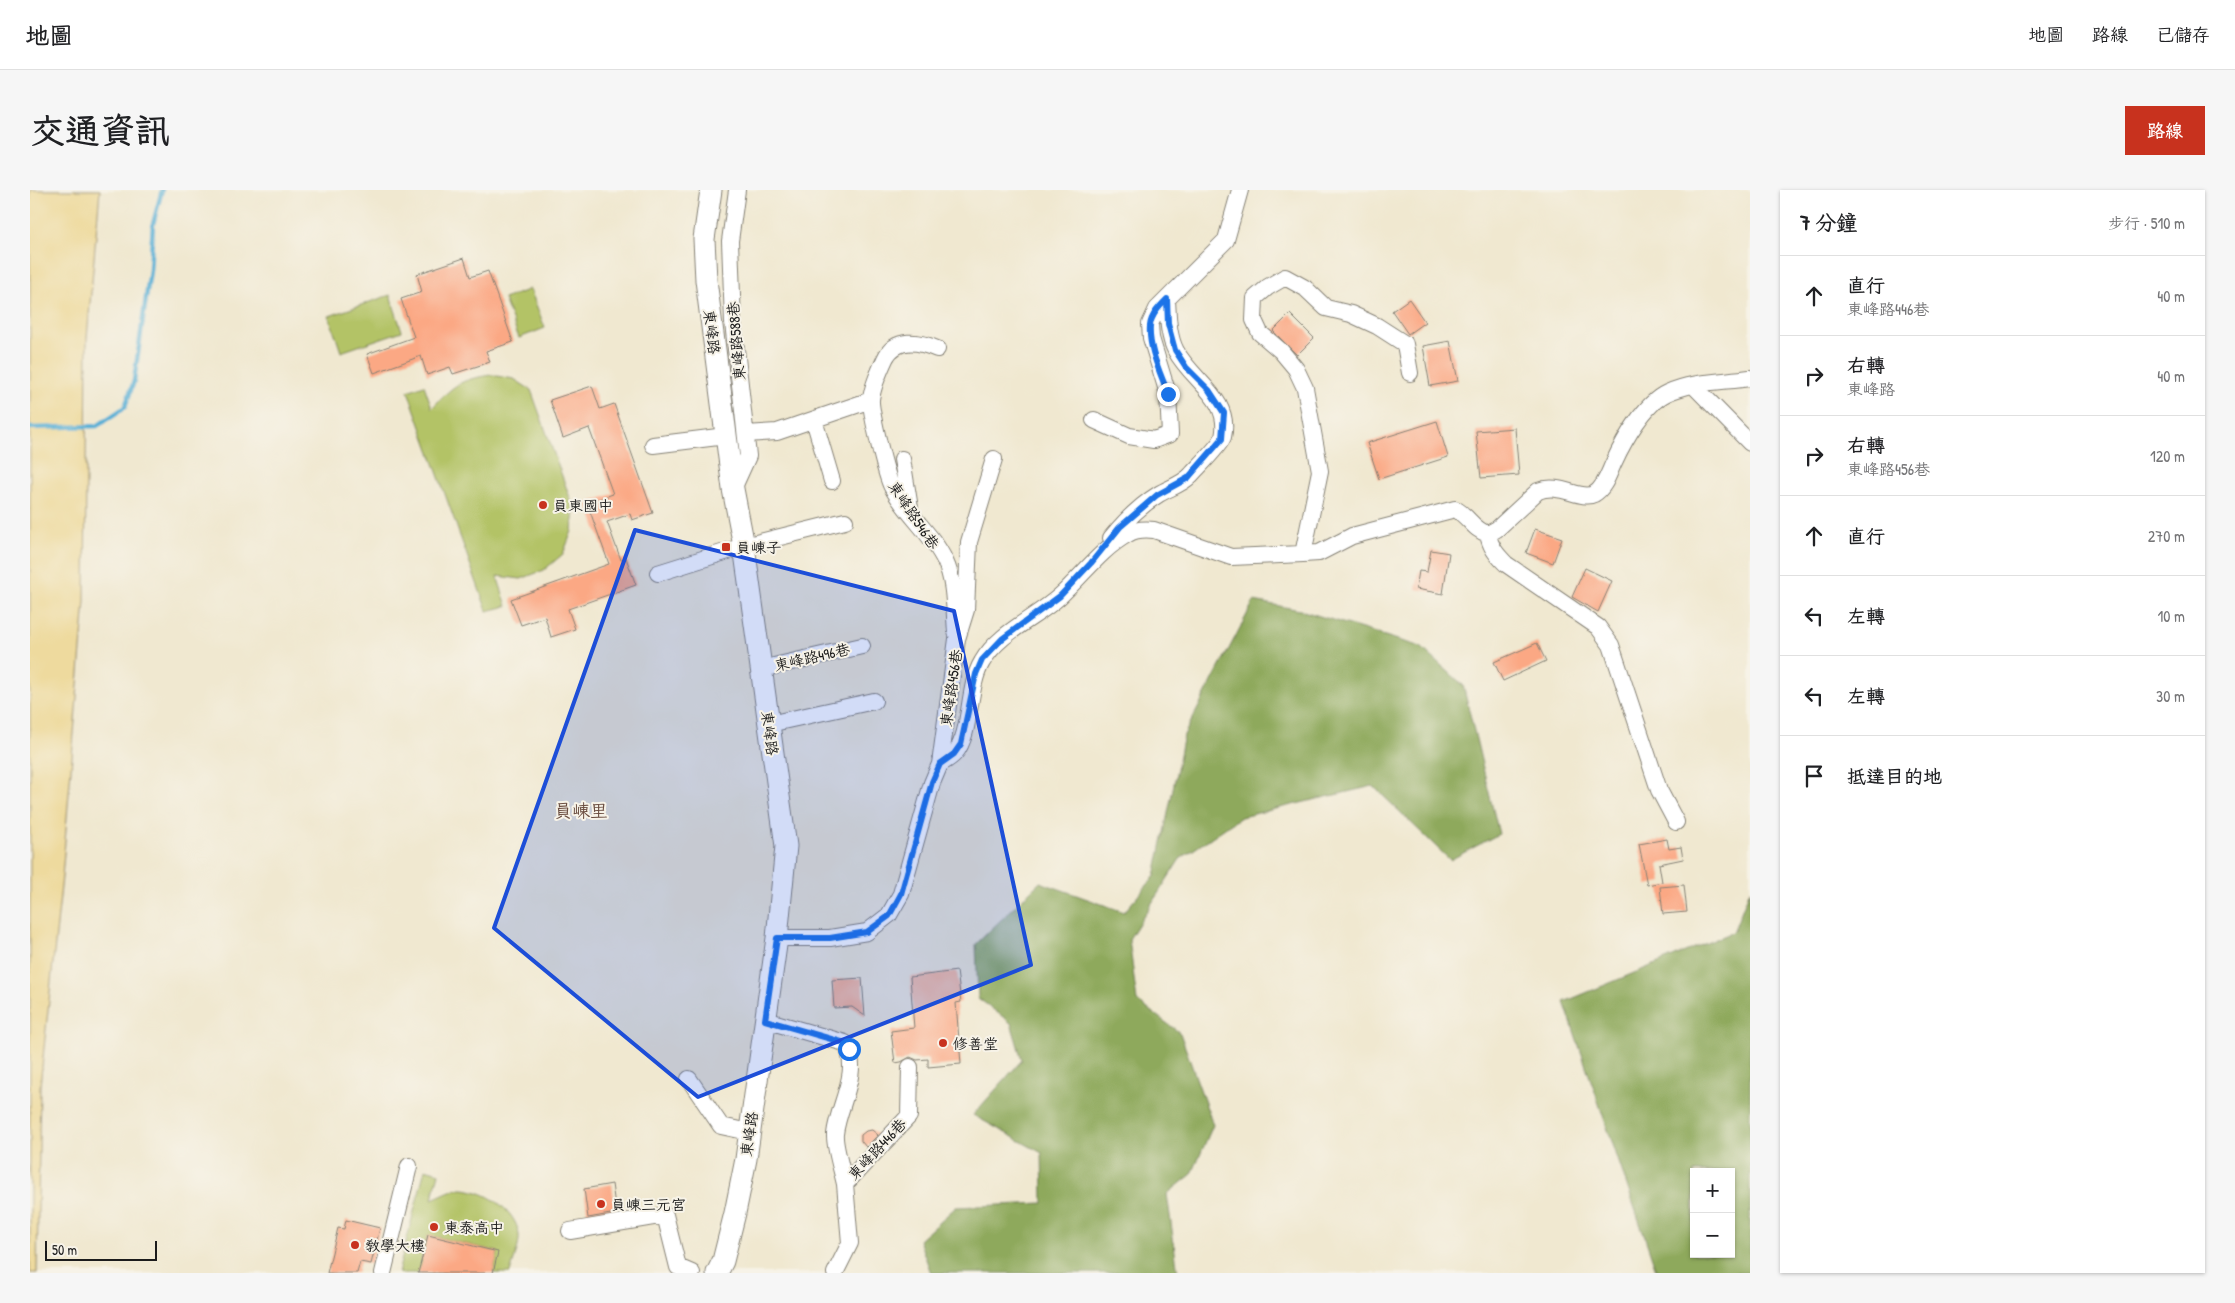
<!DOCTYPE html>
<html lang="zh-TW">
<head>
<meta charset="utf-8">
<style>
	body { margin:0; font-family:"Patrick Hand","LXGW WenKai TC",sans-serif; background:#f6f6f6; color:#202124 }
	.controls { position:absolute; right:15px; bottom:15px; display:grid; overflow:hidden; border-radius:0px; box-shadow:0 1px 4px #0004 }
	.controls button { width:45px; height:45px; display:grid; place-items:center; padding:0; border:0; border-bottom:1px solid #e0e0e0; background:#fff; color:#202124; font:25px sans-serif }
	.scale { position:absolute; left:15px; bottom:12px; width:112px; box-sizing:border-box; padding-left:5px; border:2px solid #1c1c1c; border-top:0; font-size:14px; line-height:18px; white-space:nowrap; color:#1c1c1c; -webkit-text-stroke:4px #f7f3e8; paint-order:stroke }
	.stop { position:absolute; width:15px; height:15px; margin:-11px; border:4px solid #1a73e8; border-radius:50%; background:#fff }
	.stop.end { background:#1a73e8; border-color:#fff; box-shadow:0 1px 5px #0008 }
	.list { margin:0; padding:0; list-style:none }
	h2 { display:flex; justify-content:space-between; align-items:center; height:65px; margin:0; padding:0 20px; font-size:21px }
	h2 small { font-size:16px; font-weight:400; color:#757577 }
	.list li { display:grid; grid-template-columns:32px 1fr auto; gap:15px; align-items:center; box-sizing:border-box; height:80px; padding:0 20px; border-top:1px solid #e0e0e0 }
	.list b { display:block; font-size:19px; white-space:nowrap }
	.list p { margin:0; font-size:16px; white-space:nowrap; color:#757577 }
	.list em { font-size:16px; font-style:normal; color:#757577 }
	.icon { flex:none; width:28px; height:28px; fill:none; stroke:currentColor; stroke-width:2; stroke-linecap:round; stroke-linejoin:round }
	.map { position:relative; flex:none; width:1720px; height:1083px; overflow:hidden; border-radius:0px }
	header { display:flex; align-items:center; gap:30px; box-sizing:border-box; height:70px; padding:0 25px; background:#fff; border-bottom:1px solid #e0e0e0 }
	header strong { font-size:24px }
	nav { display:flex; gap:28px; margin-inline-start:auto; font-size:18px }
	.intro { display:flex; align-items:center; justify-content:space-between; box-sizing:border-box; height:120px; padding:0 30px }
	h1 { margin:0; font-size:35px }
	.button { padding:12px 22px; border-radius:0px; background:#c8321e; color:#fff; font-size:18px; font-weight:700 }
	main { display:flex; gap:30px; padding:0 30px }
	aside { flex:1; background:#fff; border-radius:0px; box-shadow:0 1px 4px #0004 }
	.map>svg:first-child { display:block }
	.green { fill:#b3c366; stroke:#687041 }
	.forest { fill:#8ea95b; stroke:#55623c; fill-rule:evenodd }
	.sand { fill:#eeda9e; stroke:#857b5d }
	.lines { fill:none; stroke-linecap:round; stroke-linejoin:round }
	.stream { stroke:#5ab0d6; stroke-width:4.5 }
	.building { fill:#fba884 }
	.minor-casing { stroke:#868276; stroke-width:18 }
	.major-casing { stroke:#868276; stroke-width:23 }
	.minor { stroke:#fff; stroke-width:16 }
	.major { stroke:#fff; stroke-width:21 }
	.route { stroke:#1a73e8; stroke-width:6 }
	.marked { fill:#1d4ed8; fill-opacity:0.2; stroke:#1d4ed8; stroke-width:4; stroke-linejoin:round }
	.poi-dot { fill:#c8321e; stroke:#f7f3e8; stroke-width:2 }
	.labels { text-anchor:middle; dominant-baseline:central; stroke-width:4; stroke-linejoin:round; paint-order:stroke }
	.street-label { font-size:15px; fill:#1c1c1c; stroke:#f7f3e8 }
	.poi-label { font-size:15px; fill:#1c1c1c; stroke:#f7f3e8; text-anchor:start }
	.quarter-label { font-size:18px; fill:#6a4d40; stroke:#f7f3e8 }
</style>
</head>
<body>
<header>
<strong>地圖</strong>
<nav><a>地圖</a><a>路線</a><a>已儲存</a></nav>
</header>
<div class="intro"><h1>交通資訊</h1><a class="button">路線</a></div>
<main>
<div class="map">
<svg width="1720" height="1083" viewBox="0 0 1720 1083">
	<rect width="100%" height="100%" fill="#f7f3e8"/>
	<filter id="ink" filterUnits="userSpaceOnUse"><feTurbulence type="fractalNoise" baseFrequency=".02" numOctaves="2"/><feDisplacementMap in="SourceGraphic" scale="10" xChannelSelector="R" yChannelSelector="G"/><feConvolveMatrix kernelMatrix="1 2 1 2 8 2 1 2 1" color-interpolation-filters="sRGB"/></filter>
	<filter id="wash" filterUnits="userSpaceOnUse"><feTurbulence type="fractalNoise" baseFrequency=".0096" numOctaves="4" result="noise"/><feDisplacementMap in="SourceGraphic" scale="20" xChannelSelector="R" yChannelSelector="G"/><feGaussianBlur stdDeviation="1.12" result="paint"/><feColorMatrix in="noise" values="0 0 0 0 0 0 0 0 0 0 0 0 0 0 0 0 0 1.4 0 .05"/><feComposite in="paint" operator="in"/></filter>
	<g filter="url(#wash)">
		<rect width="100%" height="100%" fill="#f0e8d0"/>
		<!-- green -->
		<path class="green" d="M500,99L515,138L489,148L474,109Z
			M360,105L372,141L311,162L299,126Z
			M461,185L484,189L501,200L544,319L542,341L533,364L514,380L491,389L467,386L477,416L457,421L378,201L394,195L402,218C424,195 428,190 461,185Z
			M395,979L409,983L402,1009C410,1006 420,1000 428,999C453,998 486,1019 489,1045C490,1056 483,1072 480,1083H463L468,1062L398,1045L388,1083H368Z"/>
		<!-- forest -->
		<path class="forest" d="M1224,411L1270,420L1391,457L1433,495L1469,644L1420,670L1343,596L1211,627L1150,669L1099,749L1107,811L1150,843L1183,935L1162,984L1137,1004L1148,1083H901L889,1050L926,1017L1013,1013L1012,963L943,925L992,870L981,833L948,808L946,754L1010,692L1094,722L1125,686L1154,545Z
			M1720,700V1083H1627L1534,812L1703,742ZM1664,982H1701V1064H1664Z"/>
		<!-- sand -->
		<path class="sand" d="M0,0H70L57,148L55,411L32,687L10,896L7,1083H0Z"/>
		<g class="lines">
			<!-- stream -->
			<path class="stream" d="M0,238L67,236L95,217L104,191L120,80L123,34L132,0"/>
		</g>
		<g id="blocks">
			<!-- building -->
			<path class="building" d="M434,68L440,87L458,81L483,152L456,161L460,172L423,184L420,177L397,185L391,166L344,183L337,164L384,147L371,109L392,102L387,84Z
				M1379,109L1395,132L1378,144L1362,121Z
				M1260,124L1284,148L1267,165L1243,141Z
				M1420,151L1428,191L1400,196L1393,156Z
				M562,196L570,219L584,214L623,323L602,330L600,324L577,332L591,370L596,368L606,395L538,419L545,439L521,447L515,427L491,435L481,409L579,374L557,313L583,304L559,238L533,248L520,210Z
				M1407,231L1418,267L1349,289L1337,253Z
				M1485,238L1489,285L1451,288L1446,241Z
				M1505,339L1532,348L1523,373L1496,363Z
				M1401,360L1419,363L1413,404L1386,399L1389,381L1397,382Z
				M1555,378L1582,391L1568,422L1542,407Z
				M1507,453L1516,471L1473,491L1464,472Z
				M1637,649L1639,659L1651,657L1653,669L1629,674L1632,692L1617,695L1609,654Z
				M1654,695L1657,722L1633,724L1630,697Z
				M927,781L931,812L926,813L931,874L898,877V869L887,870L880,867L871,872L865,873L861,841L884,838L880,787Z
				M832,788L835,826L822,817L804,818L802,790Z
				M842,940L848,945L836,957L831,951V945L836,941Z
				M582,994L586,1023L558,1028L554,999Z
				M316,1030L350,1038L341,1074L330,1072L327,1083H297L308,1038L314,1039Z
				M398,1045L468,1062L463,1083H388Z"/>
		</g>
	</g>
	<g filter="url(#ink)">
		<use href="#blocks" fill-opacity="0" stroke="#868276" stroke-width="1"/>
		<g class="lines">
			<!-- minor casing -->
			<g class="minor-casing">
				<path id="minor" d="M907,159C889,151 865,147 855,169C849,182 843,195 841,209C840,220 856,286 862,297C876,324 902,343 915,371C925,392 924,418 926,442
					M1664,196L1720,253
					M784,230L802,291
					M1064,230L1099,246L1124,250L1140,244L1138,204L1121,148L1120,134L1127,119L1196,50L1210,0
					M716,244L747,242L841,210
					M623,255L696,246
					M872,269L880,318
					M703,299L718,266L703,132L700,51L707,0
					M1458,344C1460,357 1467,365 1476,374L1568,437L1581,455L1629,600L1646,632
					M1081,348C1094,332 1111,315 1129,304C1139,298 1153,294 1161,285C1168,277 1190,256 1193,247C1202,209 1162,191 1146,161C1138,146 1138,126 1137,109
					M1273,364L1290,281L1275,198L1266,179L1251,161L1230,143L1224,130L1225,108L1238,97L1255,87L1275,98L1296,118L1321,124L1347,136L1375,154L1380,183
					M628,383L714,356L815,331
					M731,479L832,456
					M739,534L844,511
					M910,574C915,571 921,568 925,563C942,543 937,497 952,472C969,442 1006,428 1030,406C1053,385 1071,359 1098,344C1106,339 1115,339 1124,340L1201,367L1273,364L1289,363L1322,346L1425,319C1439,326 1443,340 1458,344L1467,339L1508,301C1530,292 1550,311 1564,304C1575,298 1579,282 1584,272C1594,250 1615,213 1637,203C1662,191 1693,192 1720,188
					M747,748H800L837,742L859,725L871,704L902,593L910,574L927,449L936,420L939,352L964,269
					M735,830L815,853C832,881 808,915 805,944C804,956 812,980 815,994L879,926L880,877
					M659,889L691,936L719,942
					M540,1041L635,1025L648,1077L662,1083
					M353,1083L379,976
					M805,1083L820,1053L815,994"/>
			</g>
			<!-- major casing -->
			<g class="major-casing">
				<path id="major" d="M681,0L674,49L676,90L703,299L714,356L756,656L747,748L716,969L705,1023L693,1071L687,1083"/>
			</g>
			<!-- minor -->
			<use href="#minor" class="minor"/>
			<!-- major -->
			<use href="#major" class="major"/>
		</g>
	</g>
	<g class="lines" filter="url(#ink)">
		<!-- route -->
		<path class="route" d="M819,859L815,853L735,830L747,748H800L837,742L859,726L871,704L902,592L910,574L924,564L931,554L946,484L952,470L972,449L1030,406L1061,373L1090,337L1127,305L1158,288L1192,249L1194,223L1179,200L1156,177L1145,160L1138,134L1137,109C1130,116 1121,125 1120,136C1118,158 1131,184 1138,204"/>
	</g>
	<!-- marked area -->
	<path class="marked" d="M605,340L924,421L1001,775L668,907L464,738Z"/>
	<!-- markers -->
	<g class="poi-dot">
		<circle cx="513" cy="315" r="5"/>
		<rect x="691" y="352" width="10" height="10" rx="2.5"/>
		<circle cx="913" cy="853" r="5"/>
		<circle cx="571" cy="1014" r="5"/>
		<circle cx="404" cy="1037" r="5"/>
		<circle cx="325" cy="1055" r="5"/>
	</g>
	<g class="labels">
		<!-- street labels -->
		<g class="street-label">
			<text transform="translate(682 142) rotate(83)">東峰路</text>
			<text transform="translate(706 151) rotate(-95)">東峰路588巷</text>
			<text transform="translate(884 325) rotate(56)">東峰路546巷</text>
			<text transform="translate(782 467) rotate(-13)">東峰路496巷</text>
			<text transform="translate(921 498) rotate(-82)">東峰路456巷</text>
			<text transform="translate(740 543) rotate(82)">東峰路</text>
			<text transform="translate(719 944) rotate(-82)">東峰路</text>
			<text transform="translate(847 959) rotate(-47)">東峰路446巷</text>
		</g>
		<!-- poi labels -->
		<g class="poi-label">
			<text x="523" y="315">員東國中</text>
			<text x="706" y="357">員崠子</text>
			<text x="923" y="853">修善堂</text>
			<text x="581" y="1014">員崠三元宮</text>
			<text x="414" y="1037">東泰高中</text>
			<text x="335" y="1055">教學大樓</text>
		</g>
		<!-- quarter labels -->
		<g class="quarter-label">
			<text x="551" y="620">員崠里</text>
		</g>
	</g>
</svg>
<div class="controls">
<button>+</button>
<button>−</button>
</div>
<div class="scale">50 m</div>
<div class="stop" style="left:819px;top:859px"></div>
<div class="stop end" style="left:1138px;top:204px"></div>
</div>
<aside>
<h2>7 分鐘<small>步行 · 510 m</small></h2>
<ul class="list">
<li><svg class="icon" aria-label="ahead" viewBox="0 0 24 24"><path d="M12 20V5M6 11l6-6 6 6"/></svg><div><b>直行</b><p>東峰路446巷</p></div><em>40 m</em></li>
<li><svg class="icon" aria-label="right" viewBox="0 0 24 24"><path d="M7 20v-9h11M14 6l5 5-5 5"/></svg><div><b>右轉</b><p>東峰路</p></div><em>40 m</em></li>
<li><svg class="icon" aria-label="right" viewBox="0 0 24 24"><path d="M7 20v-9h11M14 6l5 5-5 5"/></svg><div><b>右轉</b><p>東峰路456巷</p></div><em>120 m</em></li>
<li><svg class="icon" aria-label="ahead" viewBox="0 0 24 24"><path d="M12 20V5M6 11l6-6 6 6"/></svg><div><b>直行</b></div><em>270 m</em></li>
<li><svg class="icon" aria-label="left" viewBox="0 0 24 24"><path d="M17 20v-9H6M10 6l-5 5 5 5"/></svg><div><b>左轉</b></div><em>10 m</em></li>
<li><svg class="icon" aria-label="left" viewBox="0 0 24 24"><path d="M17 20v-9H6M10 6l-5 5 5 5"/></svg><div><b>左轉</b></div><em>30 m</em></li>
<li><svg class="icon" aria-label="arrive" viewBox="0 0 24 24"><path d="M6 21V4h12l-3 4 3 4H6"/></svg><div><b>抵達目的地</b></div></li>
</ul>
</aside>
</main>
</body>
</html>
